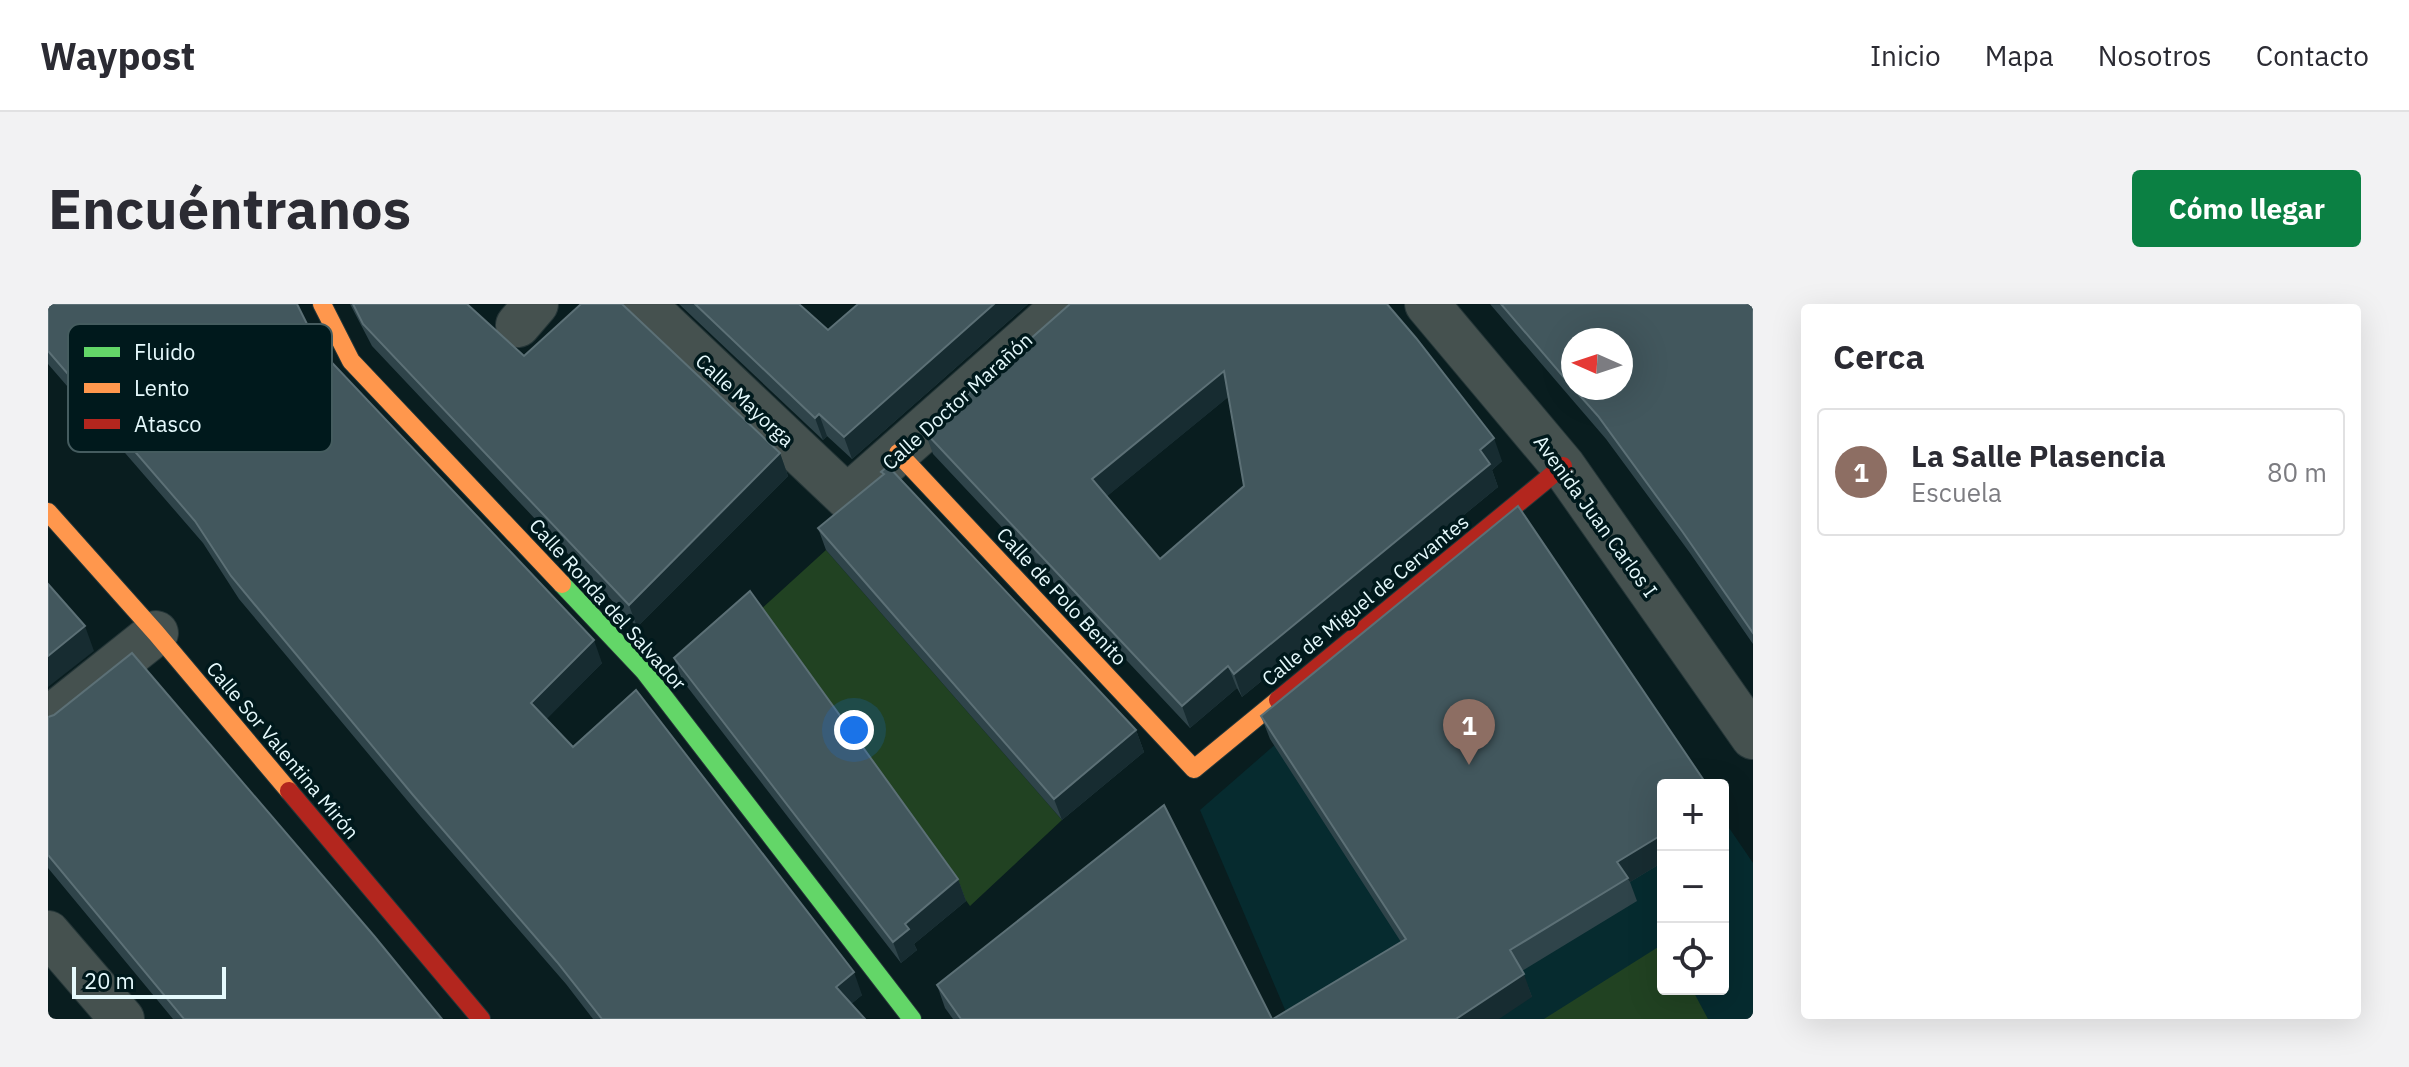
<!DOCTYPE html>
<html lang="es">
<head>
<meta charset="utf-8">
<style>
	body { margin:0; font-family:"IBM Plex Sans",sans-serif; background:#f2f2f3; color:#2b2b33 }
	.controls { position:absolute; right:24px; bottom:24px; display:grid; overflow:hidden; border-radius:8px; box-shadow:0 8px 32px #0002 }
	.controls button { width:72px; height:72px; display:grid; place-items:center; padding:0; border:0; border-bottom:2px solid #e1e1e2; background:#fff; color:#2b2b33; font:40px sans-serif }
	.compass { position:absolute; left:1513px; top:24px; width:72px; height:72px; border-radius:50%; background:#fff; box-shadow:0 8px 32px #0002; rotate:273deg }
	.scale { position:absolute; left:24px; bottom:20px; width:154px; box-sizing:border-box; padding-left:8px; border:4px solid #e5f9fc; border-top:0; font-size:22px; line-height:28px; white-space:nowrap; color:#e5f9fc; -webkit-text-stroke:6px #00191c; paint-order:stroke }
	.you { position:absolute; left:806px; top:426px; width:28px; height:28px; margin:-20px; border:6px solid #fff; border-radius:50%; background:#1a73e8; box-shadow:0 0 0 12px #1a73e833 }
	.badge { display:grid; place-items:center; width:52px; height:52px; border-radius:50%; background:#0b8043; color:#fff; font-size:26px; font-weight:700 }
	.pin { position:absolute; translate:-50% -66px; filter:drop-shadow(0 2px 4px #0008) }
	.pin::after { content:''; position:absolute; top:42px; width:28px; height:24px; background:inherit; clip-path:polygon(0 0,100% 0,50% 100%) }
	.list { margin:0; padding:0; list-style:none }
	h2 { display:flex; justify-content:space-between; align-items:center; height:104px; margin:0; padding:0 32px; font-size:34px }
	h2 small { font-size:26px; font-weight:400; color:#7c7c81 }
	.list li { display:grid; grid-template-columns:52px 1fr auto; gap:24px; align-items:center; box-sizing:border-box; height:128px; margin:0 16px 16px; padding:0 16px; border:2px solid #e1e1e2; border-radius:8px }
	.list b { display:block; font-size:30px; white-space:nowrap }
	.list p { margin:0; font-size:26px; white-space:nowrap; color:#7c7c81 }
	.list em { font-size:26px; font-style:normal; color:#7c7c81 }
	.icon { flex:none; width:44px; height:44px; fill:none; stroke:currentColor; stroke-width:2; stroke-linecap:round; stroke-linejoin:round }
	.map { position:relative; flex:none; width:1705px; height:715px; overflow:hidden; border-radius:8px }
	header { display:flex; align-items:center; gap:48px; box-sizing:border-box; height:112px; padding:0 40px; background:#fff; border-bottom:2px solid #e1e1e2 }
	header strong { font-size:38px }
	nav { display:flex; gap:44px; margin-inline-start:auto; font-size:28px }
	.intro { display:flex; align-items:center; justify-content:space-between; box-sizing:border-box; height:192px; padding:0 48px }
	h1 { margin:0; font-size:56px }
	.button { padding:20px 36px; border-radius:8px; background:#0b8043; color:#fff; font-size:28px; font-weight:700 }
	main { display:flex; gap:48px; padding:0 48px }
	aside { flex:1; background:#fff; border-radius:8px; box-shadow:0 8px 32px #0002 }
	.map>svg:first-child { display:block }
	.built { fill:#062b2f }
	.green { fill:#214222 }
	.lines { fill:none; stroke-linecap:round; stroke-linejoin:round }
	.street-casing { stroke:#253638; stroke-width:46 }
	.fast-casing { stroke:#253638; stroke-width:20 }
	.slow-casing { stroke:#253638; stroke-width:20 }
	.jam-casing { stroke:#253638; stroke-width:20 }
	.street { stroke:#45514f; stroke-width:44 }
	.fast { stroke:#63d668; stroke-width:18 }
	.slow { stroke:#ff974d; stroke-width:18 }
	.jam { stroke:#b3261e; stroke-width:18 }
	.wall { fill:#2f444a; fill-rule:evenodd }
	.shaded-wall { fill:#172c31 }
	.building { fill:#42575d; stroke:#5c7076; stroke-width:2; fill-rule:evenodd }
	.labels { text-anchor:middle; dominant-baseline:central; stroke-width:7; stroke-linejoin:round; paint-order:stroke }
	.street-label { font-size:20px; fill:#e5f9fc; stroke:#00191c }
	.key { fill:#00191c; stroke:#455c5f; stroke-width:2 }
	.key-label { font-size:22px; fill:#e5f9fc }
</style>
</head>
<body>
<header>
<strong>Waypost</strong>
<nav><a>Inicio</a><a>Mapa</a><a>Nosotros</a><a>Contacto</a></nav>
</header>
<div class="intro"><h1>Encuéntranos</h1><a class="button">Cómo llegar</a></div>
<main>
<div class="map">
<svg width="1705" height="715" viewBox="0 0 1705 715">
	<rect width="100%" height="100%" fill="#091d1f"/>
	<!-- built -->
	<path class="built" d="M1477,223L1615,481V685H1675V515L1705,559V715H1241L1152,506Z"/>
	<!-- green -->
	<path class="green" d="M778,246L1014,516L922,602L710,308Z
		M1615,640V685H1644L1660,715H1496Z"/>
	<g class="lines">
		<!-- street casing -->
		<g class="street-casing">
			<path id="street" d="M595,0L799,193L1018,0
				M1379,0L1515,162L1705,433
				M470,21L488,0
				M0,415L108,329
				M0,629L74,715"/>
		</g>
		<!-- fast casing -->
		<g class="fast-casing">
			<path id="fast" d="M514,280L596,367L864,715"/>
		</g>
		<!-- slow casing -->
		<g class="slow-casing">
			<path id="slow" d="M274,0L303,57L514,280
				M850,149L1146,465L1230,396
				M0,208L108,329L241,487"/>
		</g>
		<!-- jam casing -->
		<g class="jam-casing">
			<path id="jam" d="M1230,396L1515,162
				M241,487L433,715"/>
		</g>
		<!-- street -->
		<use href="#street" class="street"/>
		<!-- fast -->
		<use href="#fast" class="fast"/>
		<!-- slow -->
		<use href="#slow" class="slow"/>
		<!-- jam -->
		<use href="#jam" class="jam"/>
	</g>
	<!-- wall -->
	<path class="wall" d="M0,0L272,46L554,359L498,415L525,443L814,691L803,700L817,715H545L518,680L373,513L191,295L155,239L0,60Z
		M302,0H419L476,52L732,149L740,172L589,323L324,42Z
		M631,0H751L780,26L810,0H980L804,155L779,132L775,136Z
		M1022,0L1454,157L1444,166L1450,183L1194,393L1189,384L1142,424L885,150L877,128ZM1180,93L1196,182L1112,255L1059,192Z
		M1442,0H1705V340L1642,249L1558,135Z
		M833,168L1088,426L1096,448L1014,516L778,246L770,224L834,171Z
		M626,354L910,575L918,597L866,640L869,646L853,659L634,376Z
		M1213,412L1615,481V558L1582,578L1589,597L1474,667L1484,693L1353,638L1222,435Z
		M0,413L394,715H125L0,564Z
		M889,681L1224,715H905L897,704Z"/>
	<!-- shaded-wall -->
	<path class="shaded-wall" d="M946,0H980L804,155L796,133Z
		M1176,67L1184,90L1052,198L1044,175Z
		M771,110L779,132L775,136L767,114Z
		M1446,134L1454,157L1444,166L1450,183L1194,393L1186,370Z
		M732,149L740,172L589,323L581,301Z
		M37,322L46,347L0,383V352Z
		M546,336L554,359L492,422L483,399Z
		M1180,362L1189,384L1142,424L1134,402Z
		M1088,426L1096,448L1014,516L1006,495Z
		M1615,530V558L1582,578L1569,558Z
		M910,575L918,597L866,640L869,646L853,659L845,638L857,620Z
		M806,668L814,691L796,706L788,683Z
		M1476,670L1484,693L1451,715H1408Z"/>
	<!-- building -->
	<path class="building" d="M0,0H249L272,46L546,336L483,399L525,443L588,386L806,668L788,683L817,715H554L509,658L365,491L183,272L147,217L0,47Z
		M305,0H419L476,52L533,0H574L732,149L581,301L315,20Z
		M647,0H751L780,26L810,0H946L796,133L771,110L767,114Z
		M1022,0H1339L1368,34L1446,134L1432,146L1442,160L1186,370L1180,362L1134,402L877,128ZM1176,67L1196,182L1112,255L1044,175Z
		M1453,0H1705V329L1634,227L1550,112L1525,84H1573V36H1525V84Z
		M840,162L1088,426L1006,495L770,224L836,170L833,168Z
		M1470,202L1659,481H1615V530L1569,558L1580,574L1462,646L1476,670L1408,715H1225L1358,635L1213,412Z
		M0,280L37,322L0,352Z
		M702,287L910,575L857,620L861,625L845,638L626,354Z
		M84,349L327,633L394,715H136L0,551V413L6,411Z
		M1116,501L1224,715H913L889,681Z"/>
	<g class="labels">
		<!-- street labels -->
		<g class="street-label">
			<text transform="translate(697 96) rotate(43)">Calle Mayorga</text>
			<text transform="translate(909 97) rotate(-42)">Calle Doctor Marañón</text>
			<text transform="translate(1548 212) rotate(54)">Avenida Juan Carlos I</text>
			<text transform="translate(1014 292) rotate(47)">Calle de Polo Benito</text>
			<text transform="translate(1317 296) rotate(-39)">Calle de Miguel de Cervantes</text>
			<text transform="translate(560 300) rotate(48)">Calle Ronda del Salvador</text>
			<text transform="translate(235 446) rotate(50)">Calle Sor Valentina Mirón</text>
		</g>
	</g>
	<!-- legend -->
	<rect x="20" y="20" width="264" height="128" rx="12" class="key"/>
	<rect x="36" y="43" width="36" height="10" fill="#63d668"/>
	<rect x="36" y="79" width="36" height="10" fill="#ff974d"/>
	<rect x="36" y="115" width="36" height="10" fill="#b3261e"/>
	<g class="key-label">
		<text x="86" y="56">Fluido</text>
		<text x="86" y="92">Lento</text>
		<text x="86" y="128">Atasco</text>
	</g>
</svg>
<div class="controls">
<button>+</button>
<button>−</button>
<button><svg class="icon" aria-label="locate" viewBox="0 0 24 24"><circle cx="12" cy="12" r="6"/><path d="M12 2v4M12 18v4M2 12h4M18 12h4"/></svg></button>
</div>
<svg class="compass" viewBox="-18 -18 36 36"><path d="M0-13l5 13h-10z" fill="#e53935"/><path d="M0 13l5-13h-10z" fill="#7c7c81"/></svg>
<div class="scale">20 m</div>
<div class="you"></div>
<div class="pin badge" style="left:1421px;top:461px;background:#8d6e63">1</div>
</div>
<aside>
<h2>Cerca<small></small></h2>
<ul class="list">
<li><span class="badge" style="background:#8d6e63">1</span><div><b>La Salle Plasencia</b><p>Escuela</p></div><em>80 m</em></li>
</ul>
</aside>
</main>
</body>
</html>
